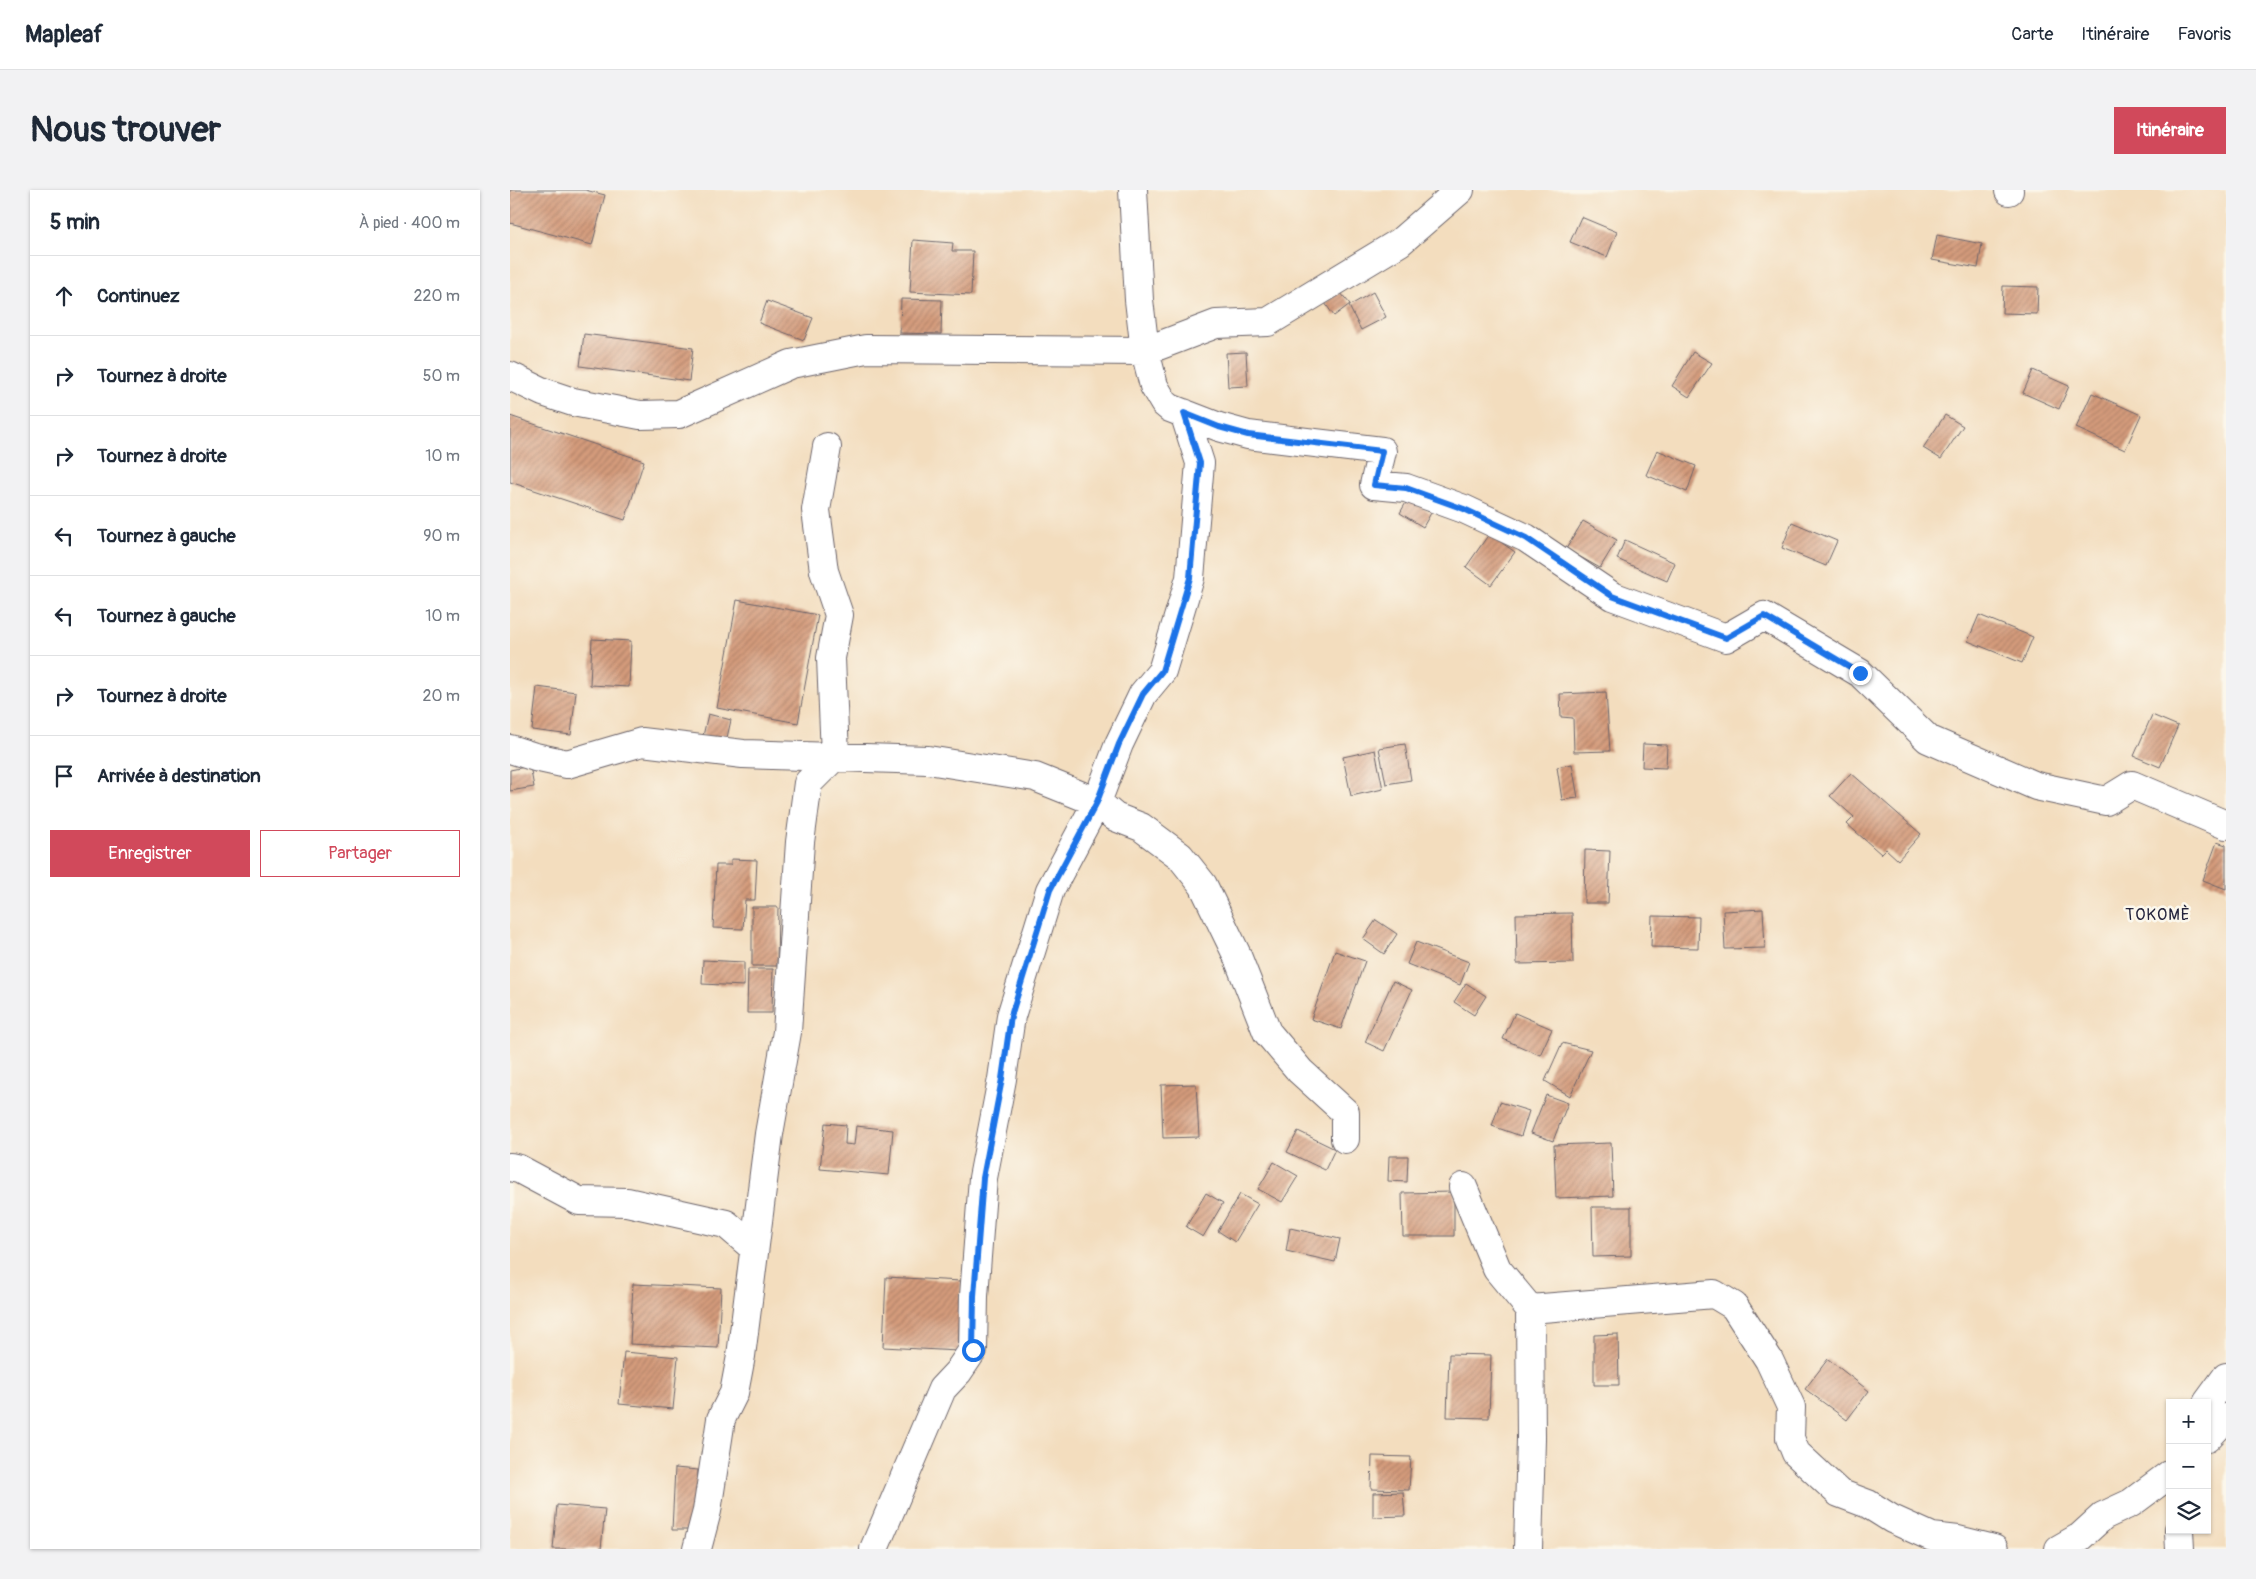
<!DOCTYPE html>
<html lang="fr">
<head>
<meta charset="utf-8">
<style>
	body { margin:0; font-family:Pangolin,sans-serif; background:#f2f2f3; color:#1f2937 }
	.controls { position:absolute; right:15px; bottom:15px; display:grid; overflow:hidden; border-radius:0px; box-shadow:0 1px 4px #0004 }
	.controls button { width:45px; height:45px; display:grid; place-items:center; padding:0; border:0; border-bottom:1px solid #e0e1e3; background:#fff; color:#1f2937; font:25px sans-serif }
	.stop { position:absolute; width:15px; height:15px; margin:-11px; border:4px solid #1a73e8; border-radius:50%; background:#fff }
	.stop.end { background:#1a73e8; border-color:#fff; box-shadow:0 1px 5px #0008 }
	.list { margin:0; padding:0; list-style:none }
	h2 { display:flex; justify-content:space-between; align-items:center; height:65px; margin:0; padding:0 20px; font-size:21px }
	h2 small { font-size:16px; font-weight:400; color:#747a83 }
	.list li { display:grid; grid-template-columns:32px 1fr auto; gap:15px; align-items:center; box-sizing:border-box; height:80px; padding:0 20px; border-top:1px solid #e0e1e3 }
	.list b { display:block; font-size:19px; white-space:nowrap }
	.list em { font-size:16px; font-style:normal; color:#747a83 }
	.actions { display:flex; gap:10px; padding:15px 20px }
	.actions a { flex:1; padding:11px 0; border:1px solid #d1495b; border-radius:0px; text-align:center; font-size:18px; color:#d1495b }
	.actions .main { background:#d1495b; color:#fff }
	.icon { flex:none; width:28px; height:28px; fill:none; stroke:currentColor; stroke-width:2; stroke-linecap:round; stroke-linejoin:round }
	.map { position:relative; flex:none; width:1716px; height:1359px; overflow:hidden; border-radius:0px }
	header { display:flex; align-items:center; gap:30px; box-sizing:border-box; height:70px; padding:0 25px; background:#fff; border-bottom:1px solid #e0e1e3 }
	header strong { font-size:24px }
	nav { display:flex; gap:28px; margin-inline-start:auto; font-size:18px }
	.intro { display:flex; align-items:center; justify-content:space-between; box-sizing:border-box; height:120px; padding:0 30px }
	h1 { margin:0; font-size:35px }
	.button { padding:12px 22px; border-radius:0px; background:#d1495b; color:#fff; font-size:18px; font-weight:700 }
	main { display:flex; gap:30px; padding:0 30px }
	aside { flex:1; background:#fff; border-radius:0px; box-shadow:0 1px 4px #0004 }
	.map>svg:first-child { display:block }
	.building { fill:url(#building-hatch) }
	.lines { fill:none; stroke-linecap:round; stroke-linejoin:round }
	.minor-casing { stroke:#6b6369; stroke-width:30 }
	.minor { stroke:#fff; stroke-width:28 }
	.route { stroke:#1a73e8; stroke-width:6 }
	.labels { text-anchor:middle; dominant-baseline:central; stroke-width:5; stroke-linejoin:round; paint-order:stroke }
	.quarter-label { font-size:16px; letter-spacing:1px; fill:#22223b; stroke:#fbf7ec }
</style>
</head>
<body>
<header>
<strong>Mapleaf</strong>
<nav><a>Carte</a><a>Itinéraire</a><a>Favoris</a></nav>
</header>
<div class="intro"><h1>Nous trouver</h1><a class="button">Itinéraire</a></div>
<main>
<aside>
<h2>5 min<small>À pied · 400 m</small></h2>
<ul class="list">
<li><svg class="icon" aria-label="ahead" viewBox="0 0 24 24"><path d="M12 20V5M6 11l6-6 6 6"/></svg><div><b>Continuez</b></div><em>220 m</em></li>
<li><svg class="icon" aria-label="right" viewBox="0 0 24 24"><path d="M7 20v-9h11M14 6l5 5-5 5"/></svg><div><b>Tournez à droite</b></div><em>50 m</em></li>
<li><svg class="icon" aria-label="right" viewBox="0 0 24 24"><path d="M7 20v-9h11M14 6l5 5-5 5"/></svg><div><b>Tournez à droite</b></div><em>10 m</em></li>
<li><svg class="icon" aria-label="left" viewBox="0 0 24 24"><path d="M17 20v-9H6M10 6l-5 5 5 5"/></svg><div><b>Tournez à gauche</b></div><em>90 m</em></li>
<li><svg class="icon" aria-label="left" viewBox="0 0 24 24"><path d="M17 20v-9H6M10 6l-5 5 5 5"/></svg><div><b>Tournez à gauche</b></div><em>10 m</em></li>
<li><svg class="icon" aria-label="right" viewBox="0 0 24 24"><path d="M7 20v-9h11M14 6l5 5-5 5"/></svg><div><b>Tournez à droite</b></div><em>20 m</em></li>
<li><svg class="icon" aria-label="arrive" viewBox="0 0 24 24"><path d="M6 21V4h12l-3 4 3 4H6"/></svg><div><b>Arrivée à destination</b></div></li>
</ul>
<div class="actions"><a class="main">Enregistrer</a><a>Partager</a></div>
</aside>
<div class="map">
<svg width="1716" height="1359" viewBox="0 0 1716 1359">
	<defs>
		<pattern id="building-hatch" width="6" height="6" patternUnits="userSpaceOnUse" patternTransform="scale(1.25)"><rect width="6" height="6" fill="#d49b7b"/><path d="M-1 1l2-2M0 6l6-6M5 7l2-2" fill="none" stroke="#ac7e66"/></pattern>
	</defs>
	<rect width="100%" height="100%" fill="#fbf7ec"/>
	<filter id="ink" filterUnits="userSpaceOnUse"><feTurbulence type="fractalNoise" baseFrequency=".02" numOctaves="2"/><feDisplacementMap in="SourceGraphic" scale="10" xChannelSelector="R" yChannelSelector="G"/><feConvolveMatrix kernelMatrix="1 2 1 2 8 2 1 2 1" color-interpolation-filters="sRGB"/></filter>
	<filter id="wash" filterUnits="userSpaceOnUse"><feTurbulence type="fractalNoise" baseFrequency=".0096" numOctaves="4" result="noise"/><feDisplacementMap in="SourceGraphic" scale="20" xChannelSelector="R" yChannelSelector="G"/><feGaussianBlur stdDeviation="1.12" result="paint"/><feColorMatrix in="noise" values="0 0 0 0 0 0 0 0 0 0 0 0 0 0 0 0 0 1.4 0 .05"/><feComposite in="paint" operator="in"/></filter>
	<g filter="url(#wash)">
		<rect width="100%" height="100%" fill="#f3ddbe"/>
		<g id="blocks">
			<!-- building -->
			<path class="building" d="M0,0H75L95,5L82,55L0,33Z
				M1071,27L1107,42L1097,67L1060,52Z
				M1427,45L1472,54L1468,78L1422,70Z
				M403,50L443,53L442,61H463L461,105L400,102Z
				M1493,96L1528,97L1527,124L1492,123Z
				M830,102L840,114L824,126L815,113Z
				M863,102L876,127L851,140L839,116Z
				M391,109L432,110L431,144L390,143Z
				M257,111L303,128L294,150L249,133Z
				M74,144L183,158L179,191L70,176Z
				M736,162L738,196L718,197L716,163Z
				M1183,162L1202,173L1179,207L1162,196Z
				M1523,180L1559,196L1549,219L1513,203Z
				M1582,203L1631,225L1615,260L1566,238Z
				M1435,225L1453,236L1431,269L1413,258Z
				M0,226L134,271L115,330L0,292Z
				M1147,260L1186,276L1177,302L1136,285Z
				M898,309L921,323L913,337L890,323Z
				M1073,331L1107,350L1090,378L1056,359Z
				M1282,332L1327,351L1316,376L1272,358Z
				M979,344L1005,362L981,395L956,377Z
				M1115,350L1165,373L1157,391L1107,369Z
				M227,410L308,425L288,533L207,518Z
				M1469,425L1523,447L1512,473L1458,451Z
				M82,449L121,451L119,497L80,495Z
				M27,497L66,502L61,545L22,540Z
				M1096,502L1100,561L1064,562L1063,528L1051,527L1050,504Z
				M198,524L221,530L216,552L193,546Z
				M1642,525L1668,536L1650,577L1624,566Z
				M895,554L901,590L876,594L869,558Z
				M1133,554L1157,555L1156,578L1132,577Z
				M865,560L873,599L841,606L833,567Z
				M1062,574L1068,608L1052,610L1047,577Z
				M20,576L24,597L0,601V580Z
				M1341,583L1411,644L1388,670L1376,659L1371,664L1337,634L1344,627L1320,606Z
				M1707,652L1716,655V699L1693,690Z
				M1075,660L1100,661L1098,713H1074Z
				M221,669L247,670L245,710H235L233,739L203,738L206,675H221Z
				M242,717H268L267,776H242Z
				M1253,719L1255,758L1215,759L1213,721Z
				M1062,723L1063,773L1007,774L1006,724Z
				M1142,726L1189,727L1188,758L1141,757Z
				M866,730L887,744L874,764L853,749Z
				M906,752L959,772L950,795L897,774Z
				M825,761L855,771L831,839L801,829Z
				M193,770L234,772V796L192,794Z
				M238,779H263L262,823H237Z
				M883,791L902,800L874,861L855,852Z
				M956,793L976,806L964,825L944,812Z
				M1005,823L1042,839L1030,865L993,849Z
				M1052,853L1081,860L1060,906L1035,891Z
				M686,894L689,947L653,948L651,895Z
				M1036,905L1058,913L1043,951L1021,943Z
				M990,912L1019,921L1011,946L982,936Z
				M315,933L336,935L335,954L344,955L346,936L383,940L379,985L310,979Z
				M788,941L825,959L815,980L777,962Z
				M1101,953L1103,1006L1046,1008L1044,955Z
				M879,966H898L897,992L878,991Z
				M764,972L788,986L772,1012L748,999Z
				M944,1002V1046H893L892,1003Z
				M696,1003L713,1013L693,1047L676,1037Z
				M730,1004L748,1014L725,1052L708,1041Z
				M1082,1017H1121V1066L1083,1067Z
				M780,1038L830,1049L825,1072L776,1061Z
				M376,1087L451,1091L448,1161L373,1157Z
				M123,1094L211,1098L208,1158L120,1154Z
				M1108,1144L1109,1195H1084V1145Z
				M114,1162L168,1167L163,1219L109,1214Z
				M939,1164L981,1165L979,1228L937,1227Z
				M1318,1169L1359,1201L1337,1230L1295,1199Z
				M862,1266L901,1267L899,1300L861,1299Z
				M165,1278L188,1280L185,1340H162Z
				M893,1302L895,1326L863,1327V1303Z
				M47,1315L95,1319L91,1359H43Z"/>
		</g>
	</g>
	<g filter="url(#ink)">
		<use href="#blocks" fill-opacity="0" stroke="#6b6369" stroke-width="1"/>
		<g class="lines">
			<!-- minor casing -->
			<g class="minor-casing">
				<path id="minor" d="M623,0L629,110L635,161L644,196L654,213L660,218L709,237L738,245L872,261L864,295L896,298L954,319L1016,348L1102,406L1216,448L1254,426L1350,483L1418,549L1526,596L1596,611L1622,595L1716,635
					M1499,1V0
					M0,186L33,202L63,212L130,225L169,224L281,174L356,159L635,161L706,134L758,132L890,52L950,0
					M0,559L25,567L57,574L132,552L233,564L418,570L525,587L587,612L605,627L631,637L670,666L693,695L726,763L757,842L790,881L835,922V949
					M0,977L9,979L69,1011L117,1012L216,1034L244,1058
					M953,997L987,1079L1020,1119L1021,1249L1018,1359
					M1020,1119L1204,1104L1224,1116L1259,1170L1281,1217L1280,1248L1286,1263L1329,1303L1358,1314L1382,1329L1422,1347L1448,1350L1484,1359
					M1697,1213L1716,1187
					M1697,1248L1716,1228
					M1669,1340L1670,1359
					M187,1359L197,1321L211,1229L224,1203L231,1166L259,944L277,842L290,652L298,593L325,566L321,468L329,425L314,381L306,320L317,257
					M364,1359L432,1199L448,1182L463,1160L464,1106L473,988L492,889L501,826L540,700L587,612L609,554L633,504L652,481L680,388L690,273L674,223
					M1549,1359L1570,1347L1593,1326L1621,1313L1660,1284"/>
			</g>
			<!-- minor -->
			<use href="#minor" class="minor"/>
		</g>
	</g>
	<g class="lines" filter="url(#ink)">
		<!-- route -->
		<path class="route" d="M463,1160L464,1106L473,988L492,889L501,826L540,700L587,612L609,554L633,504L652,481L680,388L690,273L674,223L709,237L738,245L872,261L864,295L896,298L954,319L1016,348L1102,406L1216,448L1254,426L1350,483"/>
	</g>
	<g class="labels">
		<!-- quarter labels -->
		<g class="quarter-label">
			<text x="1648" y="725">TOKOMÈ</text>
		</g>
	</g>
</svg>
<div class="controls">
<button>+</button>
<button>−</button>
<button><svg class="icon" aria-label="layers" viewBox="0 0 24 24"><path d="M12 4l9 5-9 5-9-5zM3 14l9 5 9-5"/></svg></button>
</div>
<div class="stop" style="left:463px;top:1160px"></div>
<div class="stop end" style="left:1350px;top:483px"></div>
</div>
</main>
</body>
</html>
